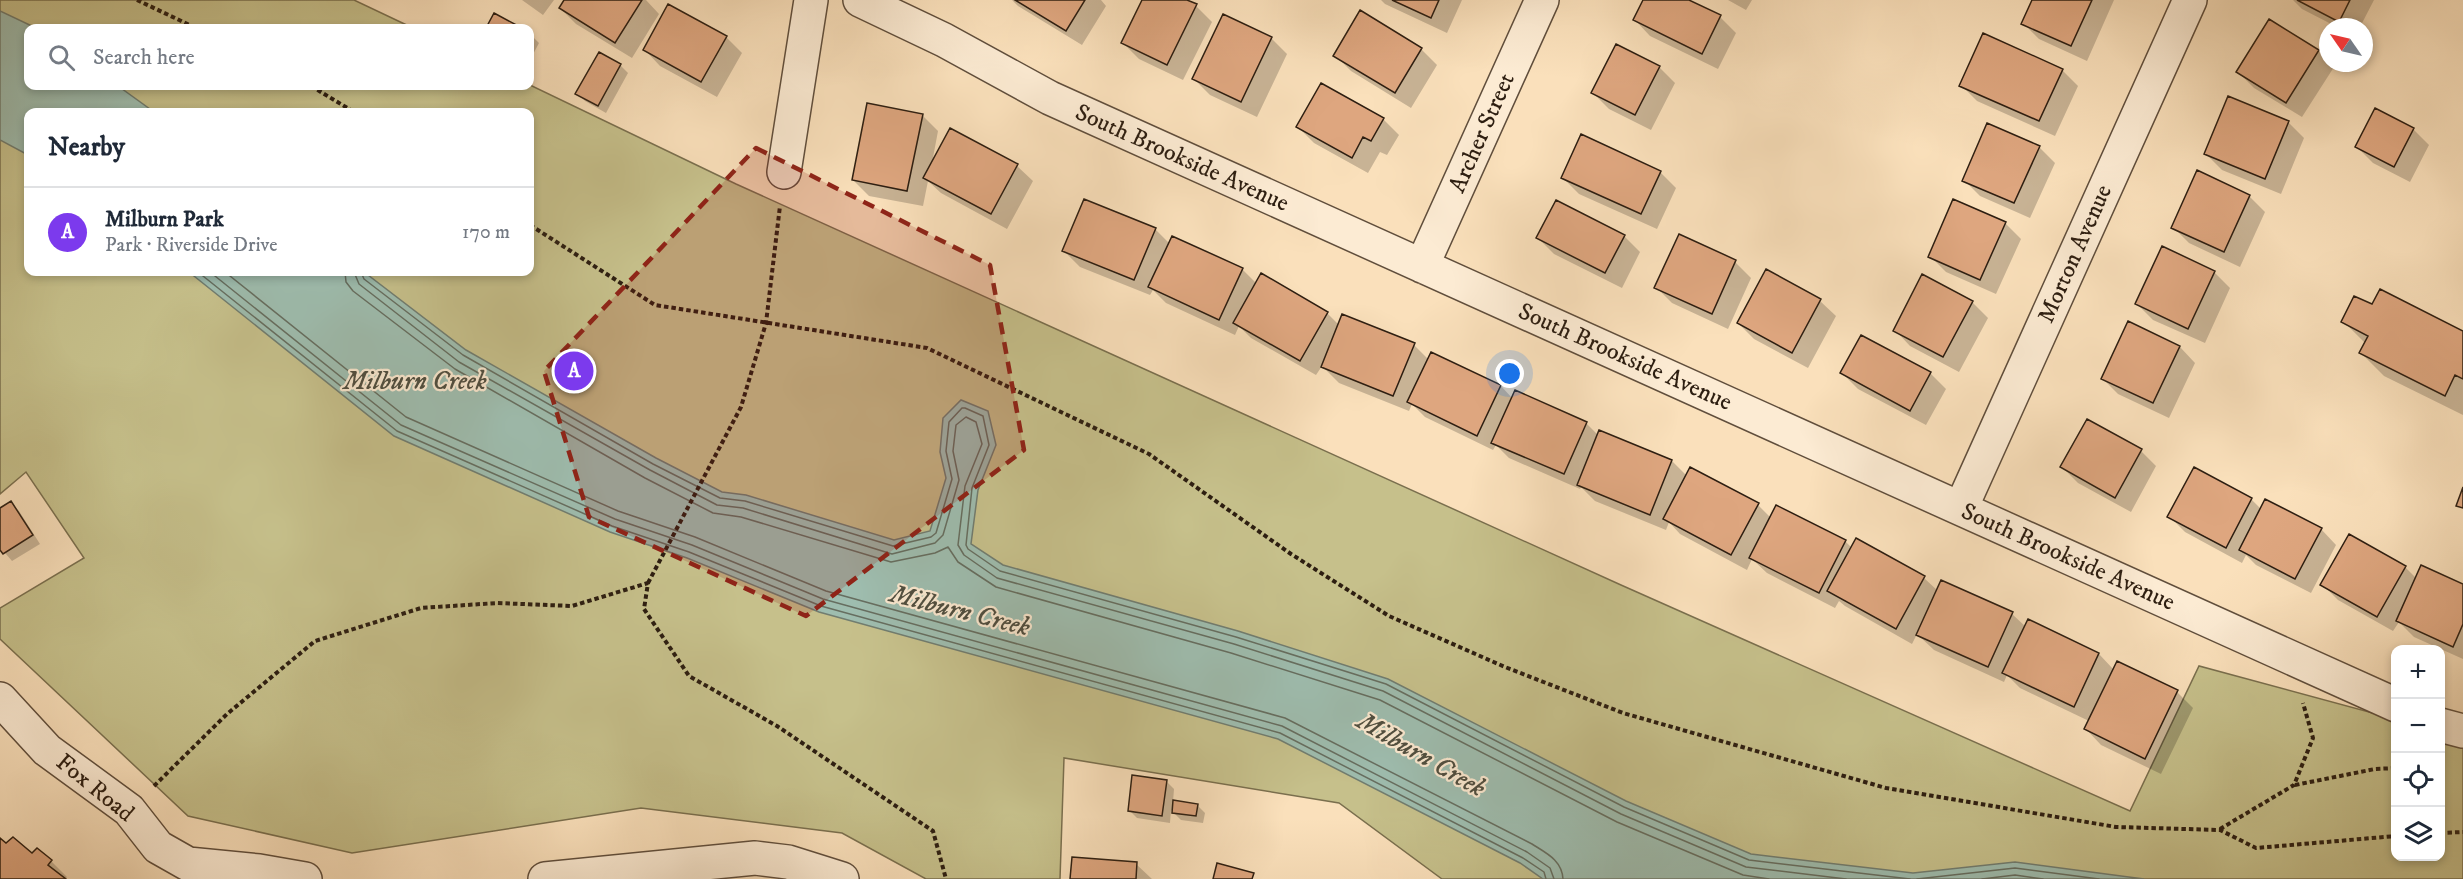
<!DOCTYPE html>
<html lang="en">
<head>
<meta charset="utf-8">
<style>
	body { margin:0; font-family:"IM FELL DW Pica",serif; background:#f6f6f7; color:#1f2937 }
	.controls { position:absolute; right:18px; bottom:18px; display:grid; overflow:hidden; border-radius:12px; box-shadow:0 3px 9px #0003 }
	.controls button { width:54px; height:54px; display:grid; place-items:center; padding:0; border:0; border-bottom:2px solid #e0e1e3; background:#fff; color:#1f2937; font:30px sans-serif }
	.compass { position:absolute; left:2319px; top:18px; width:54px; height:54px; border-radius:50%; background:#fff; box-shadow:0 3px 9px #0003; rotate:304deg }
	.you { position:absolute; left:1510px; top:374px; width:21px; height:21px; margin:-15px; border:4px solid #fff; border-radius:50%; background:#1a73e8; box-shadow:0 0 0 9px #1a73e833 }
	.badge { display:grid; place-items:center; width:39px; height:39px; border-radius:50%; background:#7c3aed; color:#fff; font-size:20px; font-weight:700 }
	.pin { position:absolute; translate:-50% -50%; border:3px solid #fff; box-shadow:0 2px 6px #0006 }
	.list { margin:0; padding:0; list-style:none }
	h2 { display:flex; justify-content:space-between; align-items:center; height:78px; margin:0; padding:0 24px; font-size:26px }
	h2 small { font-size:20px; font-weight:400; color:#747a83 }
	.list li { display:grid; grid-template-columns:39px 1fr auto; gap:18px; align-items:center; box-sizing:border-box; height:90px; padding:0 24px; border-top:2px solid #e0e1e3 }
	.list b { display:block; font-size:22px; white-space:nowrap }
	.list p { margin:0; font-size:20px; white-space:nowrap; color:#747a83 }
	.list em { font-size:20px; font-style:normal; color:#747a83 }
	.icon { flex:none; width:33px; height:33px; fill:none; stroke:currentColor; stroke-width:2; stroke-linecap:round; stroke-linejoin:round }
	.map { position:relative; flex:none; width:2463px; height:879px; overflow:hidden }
	.search { position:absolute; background:#fff; box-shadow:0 3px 9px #0003; left:24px; top:24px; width:510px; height:66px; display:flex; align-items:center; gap:15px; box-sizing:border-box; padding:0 21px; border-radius:12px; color:#747a83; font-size:22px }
	.panel { position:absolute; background:#fff; box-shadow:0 3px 9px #0003; left:24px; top:108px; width:510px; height:168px; border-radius:12px }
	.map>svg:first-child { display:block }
	.green { fill:#c6c08b; stroke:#7a6f4e; stroke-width:1.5; fill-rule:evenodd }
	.water { fill:#9ebdaf; stroke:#717d70; stroke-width:1.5 }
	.shadow { fill:#0003 }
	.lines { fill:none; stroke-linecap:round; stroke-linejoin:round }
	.shore { stroke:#666e60; stroke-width:1.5 }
	.building { fill:#dea67f; stroke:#2d1e11; stroke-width:1.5 }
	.minor-casing { stroke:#604e3c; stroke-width:36 }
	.path { stroke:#2d1e11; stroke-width:4; stroke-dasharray:4.5 3; stroke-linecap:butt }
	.minor { stroke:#fcebd3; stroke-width:33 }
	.marked { fill:#8f2418; fill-opacity:0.2; stroke:#8f2418; stroke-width:4.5; stroke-dasharray:12 8; stroke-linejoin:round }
	.labels { text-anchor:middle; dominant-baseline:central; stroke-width:4.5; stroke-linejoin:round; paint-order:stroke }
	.street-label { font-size:24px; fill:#2d1e11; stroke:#fcebd3 }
	.water-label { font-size:26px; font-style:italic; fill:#4f4e40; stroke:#fcebd3 }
</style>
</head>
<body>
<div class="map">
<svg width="2463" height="879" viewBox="0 0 2463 879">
	<rect width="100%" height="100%" fill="#fae0bb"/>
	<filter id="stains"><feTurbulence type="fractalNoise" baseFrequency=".00333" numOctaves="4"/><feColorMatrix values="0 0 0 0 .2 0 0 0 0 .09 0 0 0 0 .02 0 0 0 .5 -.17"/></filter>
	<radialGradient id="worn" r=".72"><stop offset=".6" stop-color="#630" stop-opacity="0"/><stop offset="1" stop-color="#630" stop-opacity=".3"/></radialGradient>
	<!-- green -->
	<path class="green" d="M0,0H354L413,28H28V86L530,85L736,184L1621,585L2130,811L2199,666L2395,719L2396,856H2440L2441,731L2463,737V879H1442L1339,803L1064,758L1060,879H926L842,833L641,808L352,853L188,816L0,639V608L84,558L26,472L0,494ZM28,112H530V272H28Z"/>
	<!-- water -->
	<path class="water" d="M0,11L36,28H28V86H118L154,112H28V155L0,140Z
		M189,272H364L466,350L656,458L722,492L746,495L894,540L930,531L946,478L940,452L943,418L961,400L988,411L996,445L978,490L971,544L1003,565L1238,631L1388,679L1626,801L1751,854L1913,873L2015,862L2144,879H1543L1520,863L1278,739L819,612L687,558L610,532L394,436Z"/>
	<!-- shadow -->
	<path class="shadow" d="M522,0H554L543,15Z
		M565,0H646L659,14L632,58L576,24L560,8Z
		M1012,0H1101L1106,6L1082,45L1018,6Z
		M1144,0H1184L1196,6L1212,22L1183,80L1139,59L1123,43Z
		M1381,0H1462L1447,33L1385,4Z
		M1644,0H1686L1720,17L1736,33L1718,69L1650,36L1635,20Z
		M1728,0H1752L1746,10Z
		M2034,0H2114L2087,61L2039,39L2023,23Z
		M2293,0H2374L2360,27H2337L2302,9Z
		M2269,21L2318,51L2334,67L2302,117L2254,88L2238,72Z
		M530,34L539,43L530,60Z
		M726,37L742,53L717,97L660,66L645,50Z
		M1271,38L1287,54L1257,117L1210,95L1194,79Z
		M1421,49L1437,65L1411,108L1351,71L1335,55Z
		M620,65L628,73L606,113L585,101L577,93Z
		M1659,67L1675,83L1651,130L1609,109L1593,93Z
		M2062,70L2078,86L2055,136L1977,101L1961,85Z
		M922,115L938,131L932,163L1017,166L1033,181L1007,229L941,193L928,181L923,206L869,196L853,180Z
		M1383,119L1399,135L1387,155L1380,152L1368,173L1314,143L1298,127Z
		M2288,122L2304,138L2281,194L2222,170L2206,154Z
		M2413,129L2429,145L2410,182L2373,163L2357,147Z
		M2039,147L2055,163L2030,218L1980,196L1964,180Z
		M1660,172L1676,188L1657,229L1579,194L1563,178Z
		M2249,196L2265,212L2240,267L2189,243L2173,227Z
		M1085,201L1155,229L1170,244L1242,269L1257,284L1327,313L1339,325L1414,345L1429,360L1432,354L1501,386L1513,399L1586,423L1599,436L1672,461L1687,476L1758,505L1771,518L1845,541L1852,548L1924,578L1938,591L2012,614L2026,627L2028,621L2099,654L2114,670L2117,663L2177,692L2193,708L2161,774L2101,745L2086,729L2089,721L2020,688L2007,675L2004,682L1934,650L1917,634L1912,644L1845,606L1839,601L1835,608L1767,573L1752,559L1747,570L1680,534L1669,522L1666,530L1595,501L1581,487L1580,489L1509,458L1496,445L1493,450L1425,417L1412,404L1409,411L1339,383L1322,366L1316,375L1251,338L1239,326L1235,335L1166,303L1153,290L1150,295L1080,267L1064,251Z
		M2005,223L2021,239L1996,294L1946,272L1930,256Z
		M1624,236L1640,252L1622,288L1554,254L1538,238Z
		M1735,262L1751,278L1728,329L1672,303L1656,287Z
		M2214,272L2230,288L2205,343L2153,320L2137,304Z
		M1820,301L1836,316L1808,368L1754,339L1738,323Z
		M1972,302L1988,318L1959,372L1910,346L1895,330Z
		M2343,321L2463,332V415L2384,376L2361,353L2366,344Z
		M2129,323L2180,347L2195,363L2169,418L2118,394L2102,378Z
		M1842,373H1930L1946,389L1926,425L1858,389Z
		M2141,451L2156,466L2131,512L2078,483L2062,467Z
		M2194,469L2251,499L2261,509L2321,529L2336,545L2311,593L2256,565L2246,555L2242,563L2185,532L2169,516Z
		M11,503L19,511L40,544L12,561L0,547V510Z
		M2405,567L2417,579L2463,586V659L2414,637L2399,622L2393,631L2338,600L2322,584Z
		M1166,781L1174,789L1173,802L1197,805L1205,813L1203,823L1181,820L1171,810L1170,823L1137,818L1129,810Z
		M0,840L7,845L51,861L67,877L65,879H0Z
		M1136,864L1152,879H1072Z"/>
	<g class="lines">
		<!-- shore -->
		<path class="shore" d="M198,272L397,431L612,526L689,552L821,606L1280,733L1523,858L1544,872L1546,879
			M210,272L401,425L615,519L692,545L823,599L1282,726L1527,852L1550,868L1554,879
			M225,272L406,417L618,511L695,537L826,591L1285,718L1532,844C1546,853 1562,860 1563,879
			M345,272L346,282L353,291L455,369L645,478L713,513L741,517L891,562L935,553L948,547L958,562L996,587L1231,653L1380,700L1617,822L1743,875L1769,879
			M354,272L359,284L459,362L650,470L717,505L743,508L892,554L935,543L943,535L959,480L953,451L956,425L966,417L976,422L982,444L965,486L958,545L964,555L997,578L1234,644L1383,691L1621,814L1746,867L1846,879
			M361,272L364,279L463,355L653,464L720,498L745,501L893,546L931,537L936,533L952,479L946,451L949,422L962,408H965L983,416L989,445L972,488L966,545L968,549L1000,571L1236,637L1386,684L1624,807L1749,860L1910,879
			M1917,879L2015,868L2099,879
			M1982,879L2015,875L2043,879"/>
	</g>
	<!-- building -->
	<path class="building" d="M564,0H642L615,43L559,8Z
		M1015,0H1085L1066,31Z
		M1142,0H1187L1197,4L1167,65L1121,43Z
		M1392,0H1439L1431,18Z
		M1643,0H1689L1721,15L1702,54L1633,20Z
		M2032,0H2092L2071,46L2021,24Z
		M2297,0H2350L2339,22Z
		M668,4L727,36L701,82L643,50Z
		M1360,10L1422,48L1395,93L1333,56Z
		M494,13L522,28H486Z
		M1223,14L1272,37L1241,102L1192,79Z
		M2269,19L2319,50L2286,103L2236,72Z
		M1983,33L2063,69L2039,121L1959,86Z
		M1616,44L1660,66L1635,115L1591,93Z
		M599,52L621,64L598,106L575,94Z
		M1321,83L1384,118L1371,141L1363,137L1352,158L1296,127Z
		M2228,96L2289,121L2265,179L2204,154Z
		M867,103L923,114L907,191L852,180Z
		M2375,108L2414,128L2394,167L2355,147Z
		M1987,123L2040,146L2014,203L1962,181Z
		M950,128L1018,164L991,214L923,178Z
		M1581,134L1661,171L1641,214L1561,178Z
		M2197,170L2250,195L2224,252L2171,228Z
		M1084,199L1156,228L1134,280L1062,251Z
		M1953,199L2006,222L1980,280L1928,257Z
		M1556,200L1625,235L1605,273L1536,238Z
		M1679,234L1736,260L1712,314L1654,288Z
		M1172,236L1243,268L1219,320L1148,287Z
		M2162,246L2215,271L2188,329L2135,304Z
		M1766,269L1821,299L1792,353L1737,323Z
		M1261,273L1328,312L1300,361L1233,323Z
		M1922,274L1973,301L1943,357L1893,331Z
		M2380,289L2463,331V379L2455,375L2445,396L2359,353L2368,336L2341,322L2354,296L2372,304Z
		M1342,314L1415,343L1393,396L1321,367Z
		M2128,321L2180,346L2153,403L2101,379Z
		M1861,335L1931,372L1910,411L1840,373Z
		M1431,352L1501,385L1477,436L1407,402Z
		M1515,390L1587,422L1564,474L1491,443Z
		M2087,419L2142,449L2115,498L2060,467Z
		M1599,430L1672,460L1650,515L1577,485Z
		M1690,467L1759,503L1731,555L1663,519Z
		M2194,467L2252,498L2226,548L2167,517Z
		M2463,487V508L2456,506Z
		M2265,499L2322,528L2295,579L2239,550Z
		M11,501L33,535L3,554L0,550V508Z
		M1776,505L1846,540L1819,593L1749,558Z
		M2349,534L2406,566L2377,617L2320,585Z
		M1856,538L1925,576L1896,629L1827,591Z
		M2421,565L2463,584V624L2453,647L2396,621Z
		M1941,580L2013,612L1988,667L1916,635Z
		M2028,619L2099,653L2074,707L2002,673Z
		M2117,661L2178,690L2145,759L2084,729Z
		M1132,775L1167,780L1162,816L1128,811Z
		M1173,800L1198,804L1196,816L1172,813Z
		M13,837L32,853L37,848L52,860L48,865L66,879H0V838L6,843Z
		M1072,857L1137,862L1136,879H1070Z
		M1217,863L1254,873L1252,879H1213Z"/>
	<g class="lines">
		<!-- minor casing -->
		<g class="minor-casing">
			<path id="minor" d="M860,0L944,40L1050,98L2396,705
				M784,172L811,0
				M1422,266L1542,0
				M1961,508L2190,0
				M0,699L47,750L129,810L158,847L188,864L259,871L305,879
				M2440,725L2463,731
				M545,879L755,858L788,862L842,879"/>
		</g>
		<!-- path -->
		<path class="path" d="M137,0L196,28
			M311,86L354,112
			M530,225L655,305L927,348L1149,454L1291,554L1389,616L1505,667L1623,713L1886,788L2116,827L2220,830L2256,848L2396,836
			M648,583L741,407L766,323L780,206
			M2295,785L2375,769L2396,768
			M154,786L227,714L315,641L421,608L497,603L572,606L648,583L644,609L689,676L777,726L933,831L946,879
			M2220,829L2294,785L2313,738L2303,703
			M2440,833L2463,832"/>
		<!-- minor -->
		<use href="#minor" class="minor"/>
	</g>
	<!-- marked area -->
	<path class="marked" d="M756,148L990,265L1024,450L806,616L589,517L544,371Z"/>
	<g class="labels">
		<!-- street labels -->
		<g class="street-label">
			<text transform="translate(1482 133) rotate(-66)">Archer Street</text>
			<text transform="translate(1182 158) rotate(24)">South Brookside Avenue</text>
			<text transform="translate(2075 254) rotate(-66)">Morton Avenue</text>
			<text transform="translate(1625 357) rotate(24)">South Brookside Avenue</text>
			<text transform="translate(2068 557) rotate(24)">South Brookside Avenue</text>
			<text transform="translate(95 788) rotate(39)">Fox Road</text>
		</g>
		<!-- water labels -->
		<g class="water-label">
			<text x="415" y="381">Milburn Creek</text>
			<text transform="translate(960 611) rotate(14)">Milburn Creek</text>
			<text transform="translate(1421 755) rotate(30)">Milburn Creek</text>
		</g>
	</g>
	<rect width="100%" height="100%" filter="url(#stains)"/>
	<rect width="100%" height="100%" fill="url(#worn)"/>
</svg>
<div class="controls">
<button>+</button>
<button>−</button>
<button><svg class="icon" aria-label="locate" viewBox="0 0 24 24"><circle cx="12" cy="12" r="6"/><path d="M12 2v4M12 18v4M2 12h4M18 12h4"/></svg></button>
<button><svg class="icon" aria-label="layers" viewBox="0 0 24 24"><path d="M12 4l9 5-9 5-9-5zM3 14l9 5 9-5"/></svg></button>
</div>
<svg class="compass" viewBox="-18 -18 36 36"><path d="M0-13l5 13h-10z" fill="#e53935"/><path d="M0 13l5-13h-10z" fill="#747a83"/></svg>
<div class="you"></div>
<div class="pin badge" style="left:574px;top:371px">A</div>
<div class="search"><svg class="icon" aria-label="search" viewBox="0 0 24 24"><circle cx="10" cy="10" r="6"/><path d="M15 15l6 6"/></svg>Search here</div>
<section class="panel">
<h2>Nearby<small></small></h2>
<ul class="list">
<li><span class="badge">A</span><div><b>Milburn Park</b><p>Park · Riverside Drive</p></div><em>170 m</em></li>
</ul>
</section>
</div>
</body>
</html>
